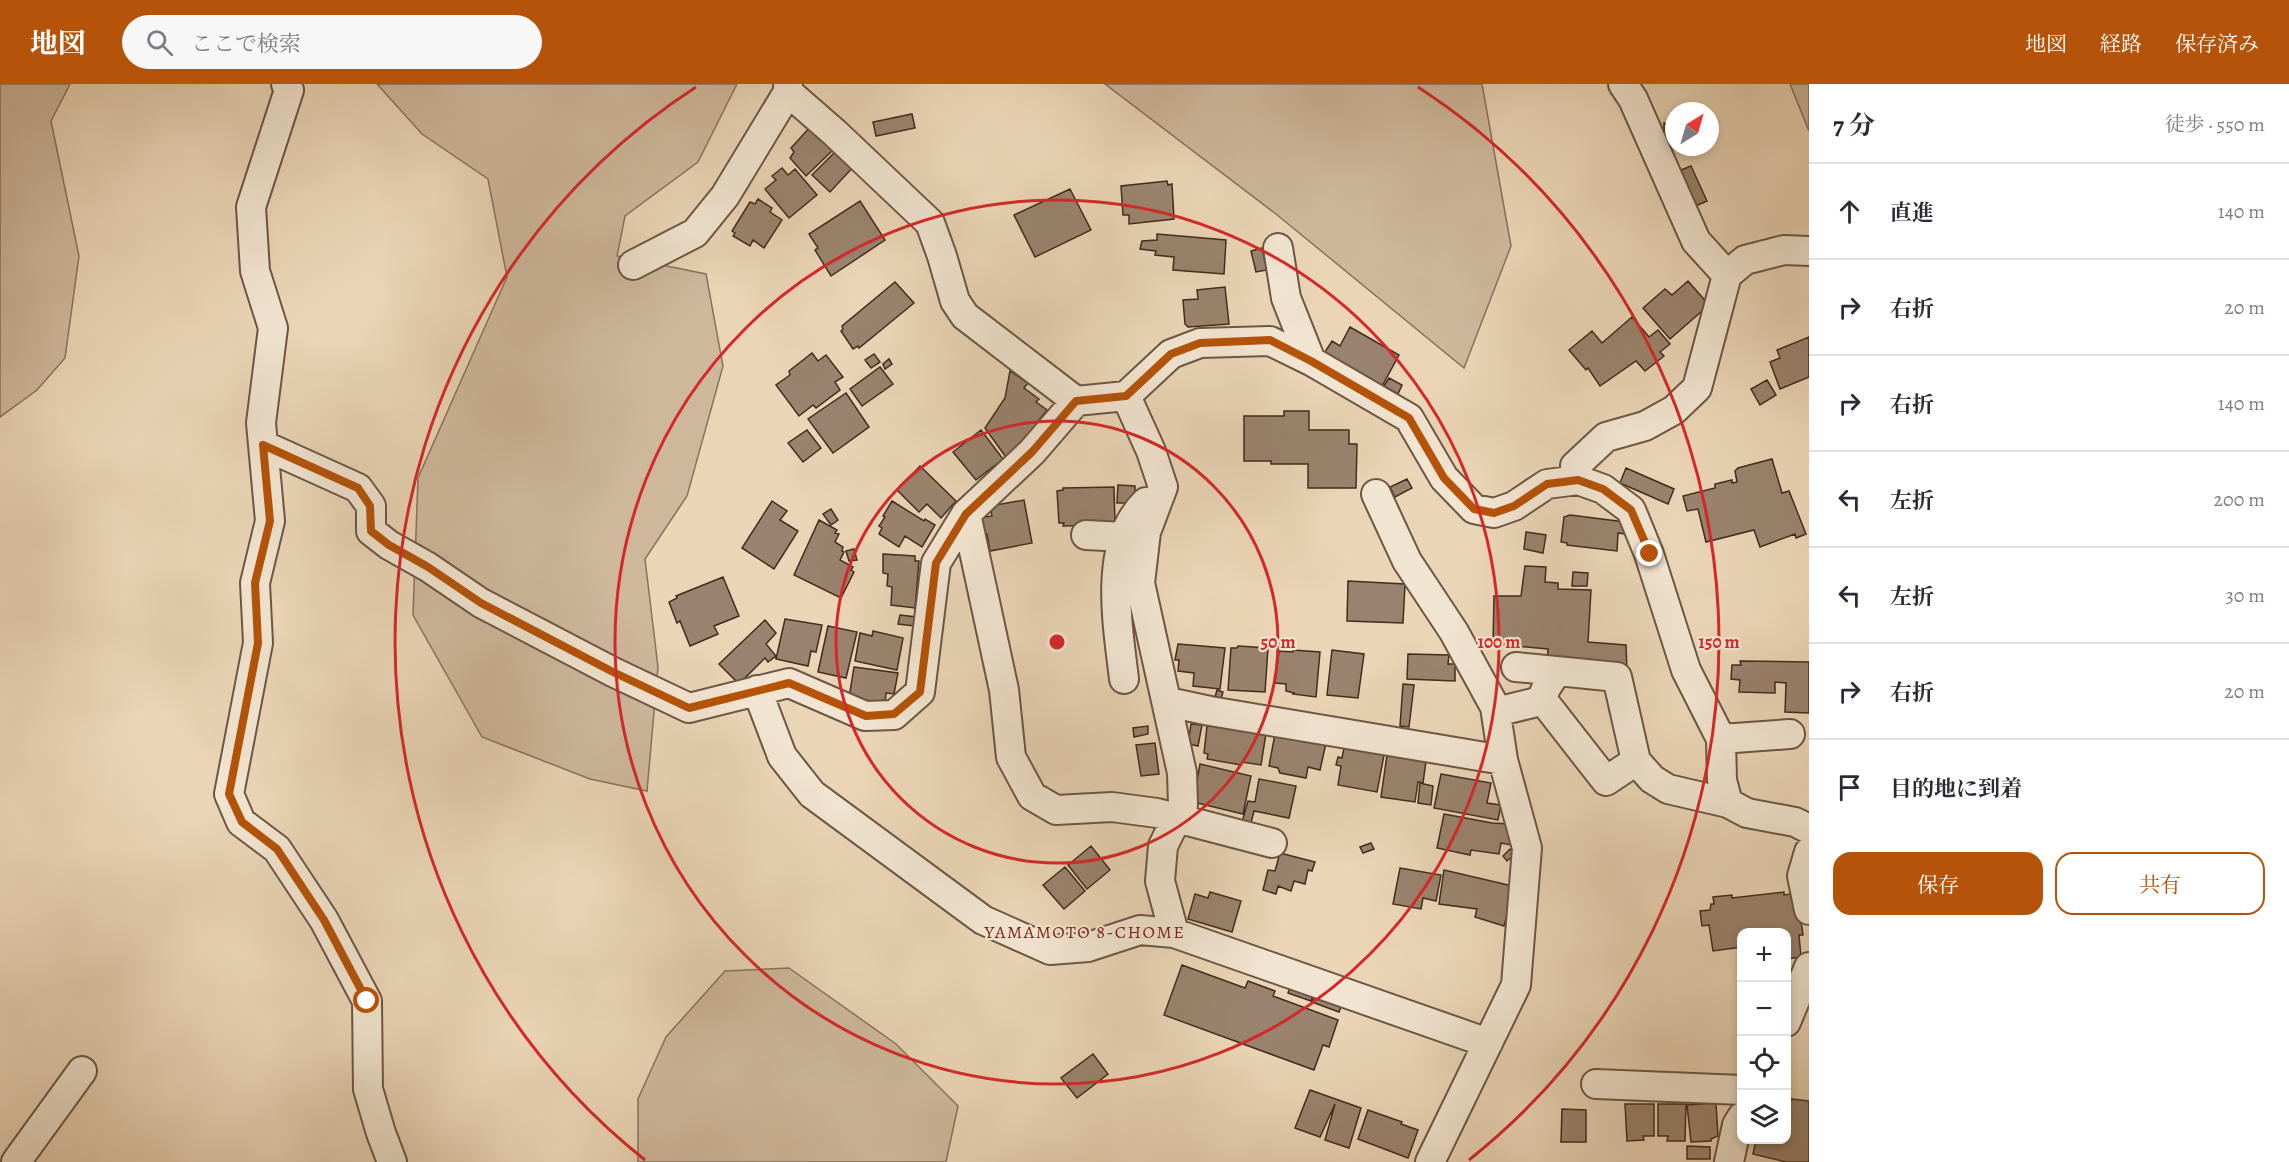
<!DOCTYPE html>
<html lang="ja">
<head>
<meta charset="utf-8">
<style>
	body { margin:0; font-family:Alegreya,"Noto Serif JP",serif; background:#f7f7f7; color:#2b2b33 }
	.controls { position:absolute; right:18px; bottom:18px; display:grid; overflow:hidden; border-radius:12px; box-shadow:0 3px 9px #0003 }
	.controls button { width:54px; height:54px; display:grid; place-items:center; padding:0; border:0; border-bottom:2px solid #e1e1e2; background:#fff; color:#2b2b33; font:30px sans-serif }
	.compass { position:absolute; left:1665px; top:18px; width:54px; height:54px; border-radius:50%; background:#fff; box-shadow:0 3px 9px #0003; rotate:37deg }
	.stop { position:absolute; width:18px; height:18px; margin:-14px; border:4px solid #b45309; border-radius:50%; background:#fff }
	.stop.end { background:#b45309; border-color:#fff; box-shadow:0 2px 6px #0008 }
	.list { margin:0; padding:0; list-style:none }
	h2 { display:flex; justify-content:space-between; align-items:center; height:78px; margin:0; padding:0 24px; font-size:26px }
	h2 small { font-size:20px; font-weight:400; color:#7c7c81 }
	.list li { display:grid; grid-template-columns:39px 1fr auto; gap:18px; align-items:center; box-sizing:border-box; height:96px; padding:0 24px; border-top:2px solid #e1e1e2 }
	.list b { display:block; font-size:22px; white-space:nowrap }
	.list em { font-size:20px; font-style:normal; color:#7c7c81 }
	.actions { display:flex; gap:12px; padding:18px 24px }
	.actions a { flex:1; padding:14px 0; border:2px solid #b45309; border-radius:18px; text-align:center; font-size:21px; color:#b45309 }
	.actions .main { background:#b45309; color:#fff }
	.icon { flex:none; width:33px; height:33px; fill:none; stroke:currentColor; stroke-width:2; stroke-linecap:round; stroke-linejoin:round }
	.map { position:relative; flex:none; width:1809px; height:1078px; overflow:hidden }
	header { display:flex; align-items:center; gap:36px; box-sizing:border-box; height:84px; padding:0 30px; background:#b45309; color:#fff }
	header strong { font-size:28px }
	nav { display:flex; gap:33px; margin-inline-start:auto; font-size:21px }
	.search { width:420px; height:54px; background:#f7f7f7; display:flex; align-items:center; gap:15px; box-sizing:border-box; padding:0 21px; border-radius:33px; color:#7c7c81; font-size:22px }
	main { display:flex }
	aside { flex:1; background:#fff }
	.map>svg:first-child { display:block }
	.green { fill:#ceb89c; stroke:#88725e; stroke-width:1.5 }
	.building { fill:#9a836e; stroke:#432b1f; stroke-width:1.5 }
	.lines { fill:none; stroke-linecap:round; stroke-linejoin:round }
	.minor-casing { stroke:#6d5645; stroke-width:32 }
	.minor { stroke:#f1e4d0; stroke-width:28 }
	.route { stroke:#b45309; stroke-width:8 }
	.ring { fill:none; stroke:#d62828; stroke-width:3 }
	.labels { text-anchor:middle; dominant-baseline:central; stroke-width:4.5; stroke-linejoin:round; paint-order:stroke }
	.neighbourhood-label { font-size:18px; letter-spacing:1.5px; fill:#7a1f14; stroke:#f1e4d0 }
	.centre { fill:#d62828; stroke:#f1e4d0; stroke-width:3 }
	.ring-label { font-size:18px; text-anchor:middle; font-weight:bold; fill:#d62828; stroke:#f1e4d0; stroke-width:4.5; stroke-linejoin:round; paint-order:stroke }
</style>
</head>
<body>
<header>
<strong>地図</strong>
<div class="search"><svg class="icon" aria-label="search" viewBox="0 0 24 24"><circle cx="10" cy="10" r="6"/><path d="M15 15l6 6"/></svg>ここで検索</div>
<nav><a>地図</a><a>経路</a><a>保存済み</a></nav>
</header>
<main>
<div class="map">
<svg width="1809" height="1078" viewBox="0 0 1809 1078">
	<rect width="100%" height="100%" fill="#ead5b6"/>
	<filter id="stains"><feTurbulence type="fractalNoise" baseFrequency=".00333" numOctaves="4"/><feColorMatrix values="0 0 0 0 .2 0 0 0 0 .09 0 0 0 0 .02 0 0 0 .5 -.17"/></filter>
	<radialGradient id="worn" r=".72"><stop offset=".6" stop-color="#630" stop-opacity="0"/><stop offset="1" stop-color="#630" stop-opacity=".3"/></radialGradient>
	<!-- green -->
	<path class="green" d="M0,0H70L51,37L79,172L65,274L37,306L0,333Z
		M377,0H737L698,78L625,132L617,172L706,190L723,282L687,412L645,475L658,583L647,707L590,695L482,653L413,531L418,394L507,193L488,95L422,50Z
		M1105,0H1482L1511,162L1464,284L1276,130Z
		M1790,0H1809V47Z
		M789,884L896,960L958,1022L946,1078H638V1015L666,953L725,887Z"/>
	<!-- building -->
	<path class="building" d="M912,30L915,44L876,52L873,38Z
		M1664,39H1674V59H1664Z
		M811,42L835,64L806,92L790,74L794,68L791,64Z
		M838,65L855,81L830,108L812,91Z
		M1691,82L1707,117L1693,123L1676,88Z
		M782,84L788,91L795,85L817,111L789,134L765,105L776,96L772,92Z
		M1167,97L1168,101L1172,100L1174,135L1129,140V131H1123L1121,102Z
		M1070,105L1091,146L1035,173L1014,131Z
		M758,115L772,124L770,128L782,136L764,164L753,156L750,162L733,152L735,149L732,147L750,118L755,120Z
		M860,117L885,156L831,192L815,166L818,164L809,150Z
		M1157,150L1226,156L1224,190L1173,186L1174,173L1155,171L1156,167L1140,165L1142,157L1157,156Z
		M1262,164L1267,186L1256,188L1251,167Z
		M1688,197L1709,221L1670,255L1643,224L1665,205L1672,211Z
		M895,198L914,219L859,264L858,262L853,265L841,247L843,245L842,242Z
		M1225,203L1229,240L1188,243L1185,240L1183,216L1198,215L1197,206Z
		M1632,233L1649,253L1658,246L1670,260L1660,268L1664,272L1645,287L1636,277L1600,302L1588,284L1586,286L1569,266L1592,247L1602,259Z
		M1350,243L1399,271L1381,304L1323,271L1332,257L1340,262Z
		M1809,253V293L1780,305L1770,278L1780,274L1777,266Z
		M812,269L818,277L826,271L843,293L835,298L840,306L816,324L813,321L799,332L776,301L790,291L789,287Z
		M874,270L880,278L871,284L865,276Z
		M889,275L892,280L885,285L883,280Z
		M880,283L893,300L862,322L850,305Z
		M1010,287L1028,299L1024,304L1039,315L1036,318L1047,326L1039,336L1041,338L1008,376L985,344L1005,314Z
		M1389,294L1402,301L1398,310L1384,302Z
		M1767,296L1776,311L1760,321L1751,305Z
		M846,309L869,343L833,369L808,335Z
		M1284,327H1309V346H1349V360H1357L1356,404H1308V380H1271V377H1244V332H1284Z
		M807,346L821,364L803,378L788,359Z
		M981,346L1003,375L976,396L953,368Z
		M1772,375L1782,409L1789,407L1806,450L1796,454L1795,450L1760,463L1754,446L1706,458L1698,425L1687,427L1683,412L1715,404V400L1732,396V399L1737,398L1735,387L1738,384Z
		M920,382L956,417L941,434L927,420L919,428L897,406Z
		M1626,384L1674,405L1668,420L1620,399Z
		M1407,395L1412,404L1395,413L1390,403Z
		M1118,401L1135,402V414H1130L1129,419H1117Z
		M1114,403L1115,441L1063,442L1064,439H1059L1057,407L1063,406V404Z
		M1024,416L1032,459L990,467L987,450L982,451L979,434L992,432L990,422Z
		M772,417L787,427L780,436L798,447L774,485L742,464Z
		M892,417L924,437L925,435L935,441L922,463L905,452L899,463L879,450L882,444L879,442L885,433L883,432Z
		M831,425L838,436L831,441L823,430Z
		M1570,431L1625,438L1624,450L1618,449L1617,467L1567,461V459L1561,458L1564,433Z
		M819,436L837,446L835,449L839,450L835,458L843,463L842,467L844,468L840,476L853,483L851,486L854,488L841,514L794,491Z
		M1526,448L1546,451L1543,469L1524,465Z
		M854,465L857,476L849,477L846,467Z
		M883,470L915,472V477H919L915,524L891,521L892,503L887,502L888,490L883,489Z
		M1525,482L1546,483L1545,498L1558,499V505L1591,506L1588,558L1626,561L1627,587L1547,580L1548,565L1493,560L1494,512H1521Z
		M1573,488L1588,489L1587,502H1572Z
		M723,493L739,532L714,542L718,550L690,562L680,537L677,539L669,518L677,514L676,512Z
		M1348,497L1405,500L1403,539L1347,537Z
		M900,531L916,533L914,542L898,540Z
		M785,535L822,541L816,568L811,567L808,582L776,575Z
		M765,536L776,549L766,560L776,572L768,578L765,574L739,600L719,580Z
		M828,542L857,548L846,594L818,588Z
		M873,547L903,554L897,586L855,577L860,549L872,552Z
		M1178,560L1225,564L1220,605L1193,602L1194,589L1178,587L1179,576H1175Z
		M1238,562L1268,564L1265,608L1228,606L1231,564H1237Z
		M1293,566L1320,568L1316,613L1293,610L1294,609L1286,607V600L1275,599L1279,567L1293,568Z
		M1332,566L1364,570L1358,614L1327,611Z
		M1408,570L1449,571L1448,580H1455V597L1407,595Z
		M1740,577L1809,578V629L1785,628L1786,599L1775,598V609L1739,608L1740,596L1731,595L1732,581H1741Z
		M854,583L898,589L894,610L886,609L885,620L849,614Z
		M1403,600L1414,601L1409,643L1400,642Z
		M1217,606L1223,608L1221,615L1215,613Z
		M1212,639L1266,649L1261,681L1242,678L1241,681L1207,675L1208,670L1204,669L1207,642H1211Z
		M1191,640L1202,641L1198,662L1188,660Z
		M1148,642V650L1134,653L1133,644Z
		M1275,650L1326,659L1320,686L1308,683L1306,694L1280,689L1278,684L1269,682Z
		M1155,659L1159,690L1141,692L1136,661Z
		M1344,664L1384,671L1377,708L1338,701L1341,682L1336,681L1338,673L1342,674Z
		M1387,671L1426,677L1423,699L1418,698L1415,718L1381,713Z
		M1200,680L1251,692L1243,730L1193,718Z
		M1441,690L1491,699L1487,719L1501,721L1498,736L1434,724Z
		M1259,695L1296,702L1289,734L1254,727L1251,739L1242,738L1248,717L1255,718Z
		M1420,699L1433,702L1431,721L1418,719Z
		M1444,730L1492,739L1511,740L1514,750L1511,761L1501,759L1499,770L1471,766L1470,771L1437,764Z
		M1371,759L1374,765L1363,769L1360,763Z
		M1091,762L1110,786L1087,805L1068,781Z
		M1510,765L1515,770L1507,777L1503,772Z
		M1280,769L1315,778L1312,787L1308,786L1305,800L1294,797L1291,807L1278,802L1276,810L1263,806L1268,786L1275,787Z
		M1065,783L1085,807L1064,825L1043,801Z
		M1400,784L1441,791L1436,817L1423,814L1421,825L1393,820Z
		M1444,786L1508,801L1513,807L1504,842L1475,833L1477,825L1439,820Z
		M1210,808L1241,817L1232,848L1188,835L1195,810L1208,814Z
		M1784,808V811L1797,809L1803,851H1799L1801,873L1786,875V848H1742V863L1713,867L1709,841L1702,842L1700,827L1710,826L1711,820H1714L1713,813L1732,811V814Z
		M1182,881L1245,904L1248,897L1275,907L1273,912L1338,936L1329,963L1323,961L1314,986L1164,931Z
		M1291,900L1314,908L1311,917L1288,909Z
		M1315,910L1342,920L1339,928L1312,918Z
		M1093,970L1108,990L1077,1014L1061,994Z
		M1310,1006L1361,1024L1349,1064L1325,1056L1335,1020L1320,1053L1295,1044Z
		M1791,1015L1809,1017V1078H1786L1753,1070L1756,1056H1786V1018L1790,1019Z
		M1716,1019L1718,1052L1711,1055V1057L1691,1058L1687,1021Z
		M1625,1020H1654V1052H1643L1644,1056L1627,1057Z
		M1658,1020H1686L1685,1057H1667L1668,1052H1658Z
		M1562,1025L1586,1026V1058H1561Z
		M1368,1026L1402,1038L1401,1040L1418,1046L1408,1074L1358,1055Z
		M1687,1062L1710,1063V1075H1687Z"/>
	<g class="lines">
		<!-- minor casing -->
		<g class="minor-casing">
			<path id="minor" d="M286,0L289,6L251,123L255,187L273,244L261,339L270,437L255,499L258,559L229,710L241,738L277,765L324,836L367,917L368,1005L381,1049L392,1078
				M788,0V8L835,49L930,139L942,172L955,217L965,232L1076,317
				M1623,0L1633,15L1696,157L1727,191
				M1278,164L1286,214L1311,277
				M633,181L695,149L725,112L788,8
				M1126,312L1151,367L1163,403L1146,448L1140,499L1182,689L1183,721L1163,762L1160,797L1174,849
				M263,361L358,404L371,422V447L389,461L428,483L481,519L613,588L689,624L789,599L865,632L894,631L920,608L936,479L966,430L1032,368L1076,317L1126,312L1171,270L1200,259L1270,257L1311,277L1409,334L1444,394L1474,425L1494,429L1514,422L1547,400L1578,396L1603,405L1631,426L1649,470L1686,586L1721,655L1722,696L1728,719L1747,729L1795,738L1809,745
				M1578,396L1575,382L1606,353L1645,342L1674,326L1697,304L1727,191L1745,176L1784,166L1809,167
				M1376,410L1407,477L1454,548L1495,623L1503,676L1527,764L1516,901L1430,1078
				M966,430L1004,606L1011,673L1032,712L1056,726L1112,723L1157,729L1272,759
				M1086,451L1124,453
				M1516,583L1617,593L1636,677L1652,695L1668,705L1728,719
				M1557,587L1546,604L1542,615L1606,697L1636,677
				M1124,595C1118,542 1102,460 1146,418
				M757,606L782,672L812,710L983,836L1050,866L1088,863L1140,846L1174,849L1488,959
				M1168,618L1210,627L1503,676
				M1496,628L1533,619L1542,615
				M1721,655L1790,650
				M1809,768L1802,792L1809,826
				M1786,938L1809,883
				M1596,1000L1742,1006
				M16,1078L82,987
				M1729,1078L1737,1041L1742,1033"/>
		</g>
		<!-- minor -->
		<use href="#minor" class="minor"/>
	</g>
	<g class="lines">
		<!-- route -->
		<path class="route" d="M367,917L324,836L277,765L242,738L229,710L258,559L255,499L270,437L263,361L358,404L370,422L371,447L389,461L428,483L481,519L613,588L689,624L789,599L866,632L894,630L920,608L936,479L966,430L1032,368L1076,317L1126,312L1171,270L1200,259L1270,256L1311,277L1409,334L1444,394L1474,425L1494,429L1514,422L1547,400L1578,396L1603,405L1631,426L1650,470"/>
	</g>
	<!-- distance rings -->
	<g class="ring">
		<circle cx="1057" cy="558" r="221"/>
		<circle cx="1057" cy="558" r="442"/>
		<path d="M645 1076A662 662 0 0 1 696 3M1418 3A662 662 0 0 1 1469 1076"/>
	</g>
	<g class="labels">
		<!-- neighbourhood labels -->
		<g class="neighbourhood-label">
			<text x="1085" y="848">YAMAMOTO 8-CHOME</text>
		</g>
	</g>
	<circle cx="1057" cy="558" r="9" class="centre"/>
	<g class="ring-label">
		<text x="1278" y="564">50 m</text>
		<text x="1499" y="564">100 m</text>
		<text x="1719" y="564">150 m</text>
	</g>
	<rect width="100%" height="100%" filter="url(#stains)"/>
	<rect width="100%" height="100%" fill="url(#worn)"/>
</svg>
<div class="controls">
<button>+</button>
<button>−</button>
<button><svg class="icon" aria-label="locate" viewBox="0 0 24 24"><circle cx="12" cy="12" r="6"/><path d="M12 2v4M12 18v4M2 12h4M18 12h4"/></svg></button>
<button><svg class="icon" aria-label="layers" viewBox="0 0 24 24"><path d="M12 4l9 5-9 5-9-5zM3 14l9 5 9-5"/></svg></button>
</div>
<svg class="compass" viewBox="-18 -18 36 36"><path d="M0-13l5 13h-10z" fill="#e53935"/><path d="M0 13l5-13h-10z" fill="#7c7c81"/></svg>
<div class="stop" style="left:367px;top:917px"></div>
<div class="stop end" style="left:1650px;top:470px"></div>
</div>
<aside>
<h2>7 分<small>徒歩 · 550 m</small></h2>
<ul class="list">
<li><svg class="icon" aria-label="ahead" viewBox="0 0 24 24"><path d="M12 20V5M6 11l6-6 6 6"/></svg><div><b>直進</b></div><em>140 m</em></li>
<li><svg class="icon" aria-label="right" viewBox="0 0 24 24"><path d="M7 20v-9h11M14 6l5 5-5 5"/></svg><div><b>右折</b></div><em>20 m</em></li>
<li><svg class="icon" aria-label="right" viewBox="0 0 24 24"><path d="M7 20v-9h11M14 6l5 5-5 5"/></svg><div><b>右折</b></div><em>140 m</em></li>
<li><svg class="icon" aria-label="left" viewBox="0 0 24 24"><path d="M17 20v-9H6M10 6l-5 5 5 5"/></svg><div><b>左折</b></div><em>200 m</em></li>
<li><svg class="icon" aria-label="left" viewBox="0 0 24 24"><path d="M17 20v-9H6M10 6l-5 5 5 5"/></svg><div><b>左折</b></div><em>30 m</em></li>
<li><svg class="icon" aria-label="right" viewBox="0 0 24 24"><path d="M7 20v-9h11M14 6l5 5-5 5"/></svg><div><b>右折</b></div><em>20 m</em></li>
<li><svg class="icon" aria-label="arrive" viewBox="0 0 24 24"><path d="M6 21V4h12l-3 4 3 4H6"/></svg><div><b>目的地に到着</b></div></li>
</ul>
<div class="actions"><a class="main">保存</a><a>共有</a></div>
</aside>
</main>
</body>
</html>
